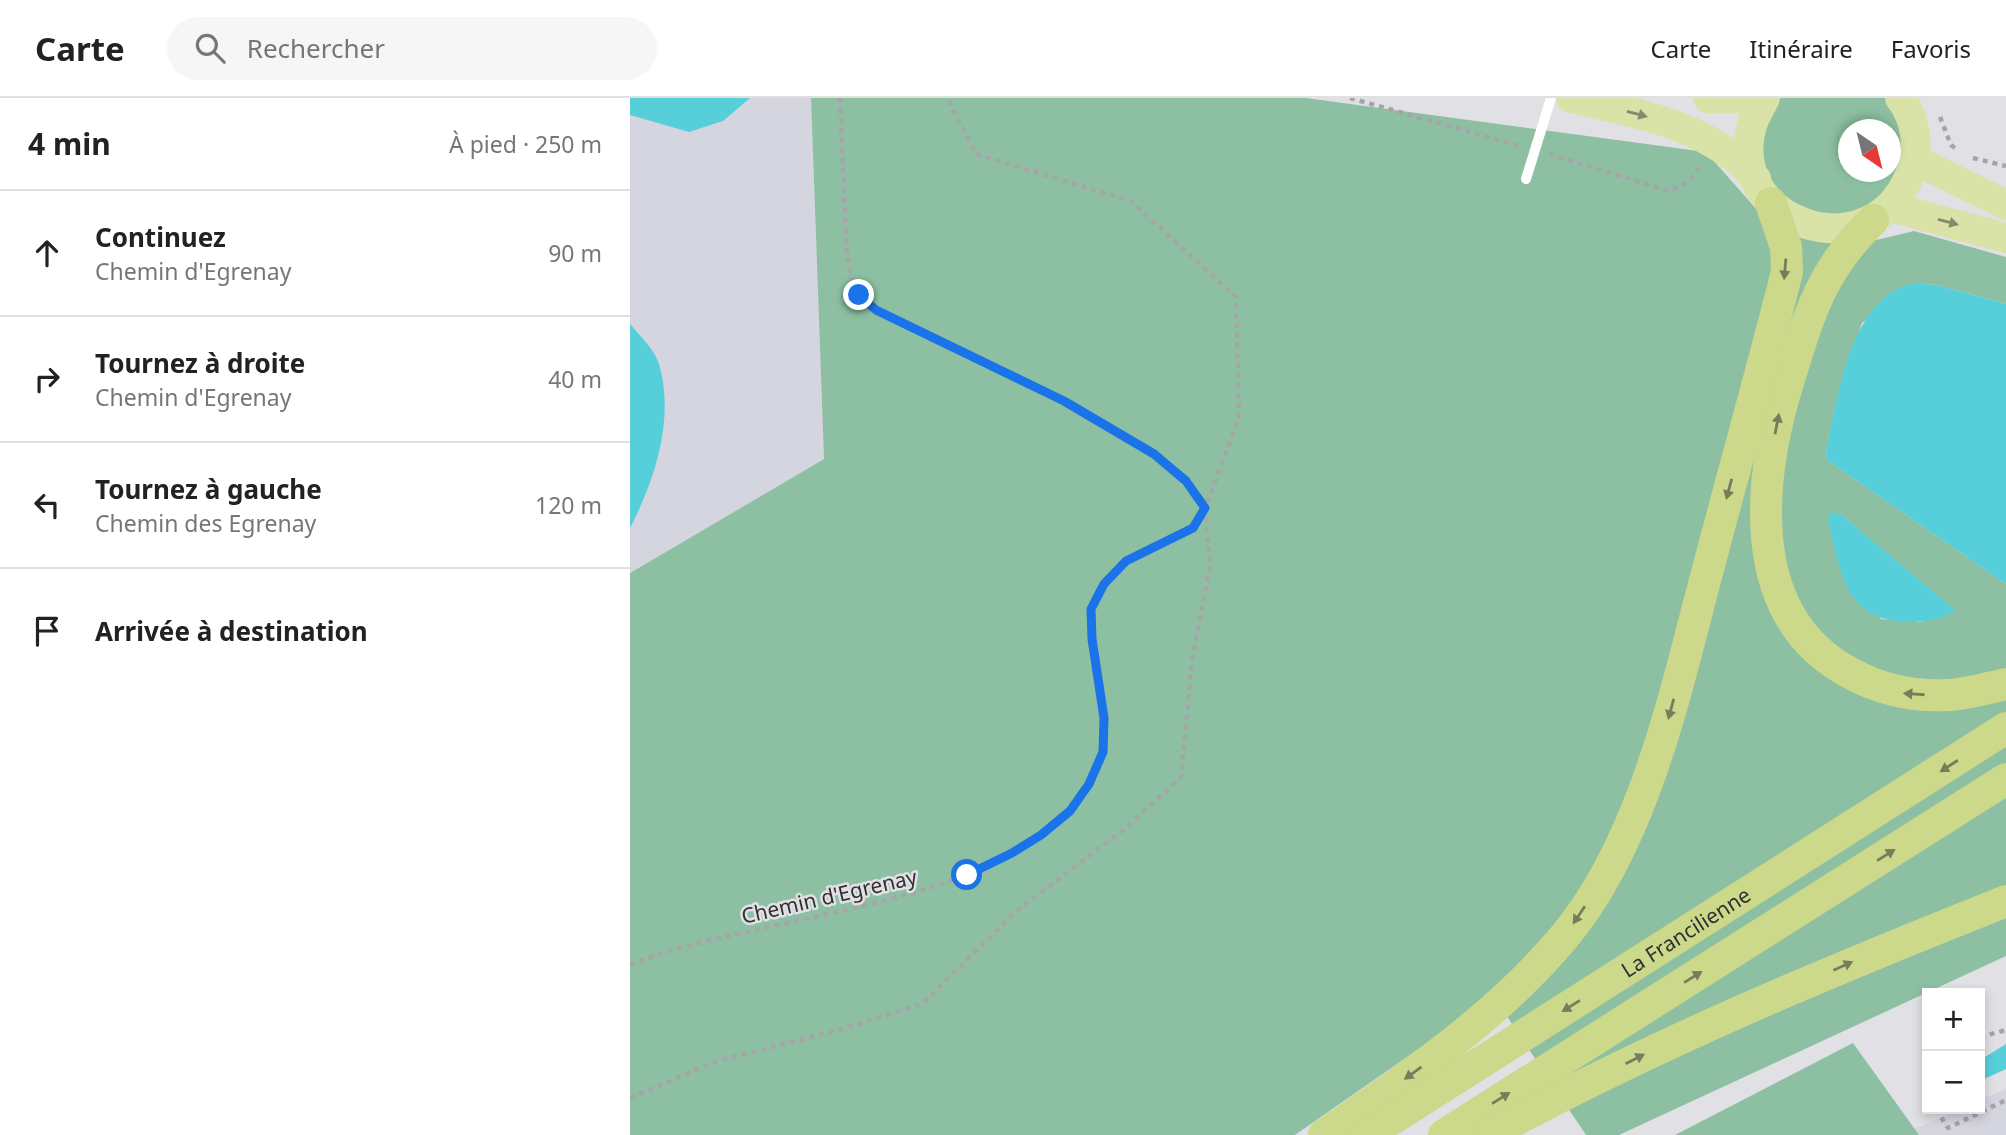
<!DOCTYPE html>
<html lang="fr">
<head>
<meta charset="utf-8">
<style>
	body { margin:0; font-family:"Noto Sans",sans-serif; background:#f6f6f6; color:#222 }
	.controls { position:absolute; right:21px; bottom:21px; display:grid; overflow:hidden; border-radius:0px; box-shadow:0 4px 10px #0003 }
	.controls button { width:63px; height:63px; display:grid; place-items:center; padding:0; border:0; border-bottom:2px solid #e0e0e0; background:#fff; color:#222; font:35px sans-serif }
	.compass { position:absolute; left:1208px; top:21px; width:63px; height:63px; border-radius:50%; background:#fff; box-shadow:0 4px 10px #0003; rotate:145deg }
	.stop { position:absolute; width:21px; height:21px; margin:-16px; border:5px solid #1a73e8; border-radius:50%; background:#fff }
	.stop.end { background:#1a73e8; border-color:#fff; box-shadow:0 2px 7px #0008 }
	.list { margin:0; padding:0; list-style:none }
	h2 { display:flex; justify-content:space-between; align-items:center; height:91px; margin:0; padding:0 28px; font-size:30px }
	h2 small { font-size:23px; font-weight:400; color:#767676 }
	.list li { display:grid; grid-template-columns:46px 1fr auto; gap:21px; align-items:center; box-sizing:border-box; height:126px; padding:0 28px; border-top:2px solid #e0e0e0 }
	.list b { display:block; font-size:26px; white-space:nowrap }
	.list p { margin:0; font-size:23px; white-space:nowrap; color:#767676 }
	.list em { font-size:23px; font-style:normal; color:#767676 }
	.icon { flex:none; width:38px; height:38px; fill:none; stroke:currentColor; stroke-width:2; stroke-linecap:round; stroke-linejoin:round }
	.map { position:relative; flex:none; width:1376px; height:1037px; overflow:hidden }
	header { display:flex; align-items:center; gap:42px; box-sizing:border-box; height:98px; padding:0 35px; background:#fff; border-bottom:2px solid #e0e0e0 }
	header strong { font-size:33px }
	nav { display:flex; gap:38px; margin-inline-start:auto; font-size:24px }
	.search { width:490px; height:63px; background:#f6f6f6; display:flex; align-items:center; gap:18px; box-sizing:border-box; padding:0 24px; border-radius:38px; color:#767676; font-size:26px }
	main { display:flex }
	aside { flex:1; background:#fff }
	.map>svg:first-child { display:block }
	.built { fill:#d5d5e0 }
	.green { fill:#8dc0a2; fill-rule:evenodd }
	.water { fill:#56cfdb }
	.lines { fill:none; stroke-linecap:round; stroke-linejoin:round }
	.path { stroke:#a5a5a8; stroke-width:4.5; stroke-dasharray:5 5; stroke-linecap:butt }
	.service { stroke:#fff; stroke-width:10 }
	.primary { stroke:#d9e2a7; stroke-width:30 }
	.trunk { stroke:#ccd88a; stroke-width:32 }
	.oneway { fill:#858a6c }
	.oneway2 { fill:#777c5a }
	.route { stroke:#1a73e8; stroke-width:9 }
	.labels { text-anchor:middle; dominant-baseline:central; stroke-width:5; stroke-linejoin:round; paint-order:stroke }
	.street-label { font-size:21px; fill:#313132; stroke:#e1e1e5 }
</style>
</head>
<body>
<header>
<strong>Carte</strong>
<div class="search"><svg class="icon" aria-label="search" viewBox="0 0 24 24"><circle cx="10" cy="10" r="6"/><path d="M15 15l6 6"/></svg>Rechercher</div>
<nav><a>Carte</a><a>Itinéraire</a><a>Favoris</a></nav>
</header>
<main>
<aside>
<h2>4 min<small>À pied · 250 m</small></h2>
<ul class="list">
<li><svg class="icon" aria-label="ahead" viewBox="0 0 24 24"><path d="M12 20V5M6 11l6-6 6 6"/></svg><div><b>Continuez</b><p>Chemin d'Egrenay</p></div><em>90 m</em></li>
<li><svg class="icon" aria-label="right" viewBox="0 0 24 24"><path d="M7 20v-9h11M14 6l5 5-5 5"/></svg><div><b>Tournez à droite</b><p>Chemin d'Egrenay</p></div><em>40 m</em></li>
<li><svg class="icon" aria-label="left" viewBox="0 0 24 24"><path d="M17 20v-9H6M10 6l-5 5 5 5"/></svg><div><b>Tournez à gauche</b><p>Chemin des Egrenay</p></div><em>120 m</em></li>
<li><svg class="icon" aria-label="arrive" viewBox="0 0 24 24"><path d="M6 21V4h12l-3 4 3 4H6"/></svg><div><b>Arrivée à destination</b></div></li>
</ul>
</aside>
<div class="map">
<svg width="1376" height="1037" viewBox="0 0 1376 1037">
	<rect width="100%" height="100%" fill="#e1e1e5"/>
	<!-- built -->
	<path class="built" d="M0,0H181L194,361L0,475Z
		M1376,991V1037H1289L1284,1031L1331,1011H1350V1002Z"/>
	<!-- green -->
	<path class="green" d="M181,0H676L1076,54L1143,130L1242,143L1284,133L1376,159V206L1306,187L1286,185L1232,225L1208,296L1196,354L1197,362L1376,486V858L989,1037H956L860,893L823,927L665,1037H0V475L194,361ZM1200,415H1209L1324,512L1290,524L1251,521Z
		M1146,0H1259L1277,42L1260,95L1206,123L1146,96L1129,54ZM1218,32H1260V74H1218Z
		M1223,945L1289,1037H1045Z"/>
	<!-- water -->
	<path class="water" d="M0,0H120L93,23L59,34L0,17Z
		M1286,185L1306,187L1376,206V486L1197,362L1196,354C1208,299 1220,196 1286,185Z
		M0,226C9,237 25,252 29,266C45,320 25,382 0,430Z
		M1200,415H1209L1325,512C1311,522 1295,524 1278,524C1214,522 1212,475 1198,424Z
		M1376,946V971L1350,983V962Z"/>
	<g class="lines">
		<!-- path -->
		<path class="path" d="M210,0L217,157L222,185L229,197L246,212L434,303L524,356L556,383L574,410
			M720,0L890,48
			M1310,19L1321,47L1326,51
			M919,56L1039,93L1058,84L1072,66
			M1343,60L1376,68
			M0,867C125,814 389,812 459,685C497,617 440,550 472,489C486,463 519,452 545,439C551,436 560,434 564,429C568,425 571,416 574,411
			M1350,939L1376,932
			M1297,961L1295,963L1297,992
			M0,1000L84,964L209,932L292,906L390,810L491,734L551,679L562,562L580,468L575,410L609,319L606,199L501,103L346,56L317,0
			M1306,1011L1318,1030L1376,1002"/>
		<!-- service -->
		<path class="service" d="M896,81L921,0"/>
		<!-- primary -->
		<path class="primary" d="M941,0C1005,15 1083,28 1126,81
			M1078,0H1114
			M1135,0C1131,8 1126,16 1123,24C1090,125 1245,179 1282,71C1290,48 1285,19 1270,0
			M1285,62L1376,107
			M1260,109L1376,140"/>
		<!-- trunk -->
		<g class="trunk">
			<path d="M1243,122C1193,170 1180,213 1160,278C1128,378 1111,519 1222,576C1252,592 1285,599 1319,597C1338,596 1358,590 1376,586"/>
			<path d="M694,1037C780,978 867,919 934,839C1015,742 1046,591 1078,471C1104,372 1132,273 1157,174L1156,149L1141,105"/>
			<path id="s1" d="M737,1037L1376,630"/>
			<path d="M814,1037L1376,681"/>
			<path d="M858,1037C1024,946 1200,873 1376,803"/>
		</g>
	</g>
	<!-- one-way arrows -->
	<defs><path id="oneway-solid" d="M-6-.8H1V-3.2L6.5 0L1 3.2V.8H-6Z" transform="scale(1.75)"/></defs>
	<g class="oneway">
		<use href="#oneway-solid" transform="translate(1007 16) rotate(15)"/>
		<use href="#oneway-solid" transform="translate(1318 124) rotate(15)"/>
	</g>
	<g class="oneway2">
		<use href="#oneway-solid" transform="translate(1155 171) rotate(95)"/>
		<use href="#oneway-solid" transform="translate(1147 326) rotate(-79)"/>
		<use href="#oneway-solid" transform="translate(1099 391) rotate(105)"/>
		<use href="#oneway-solid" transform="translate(1284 596) rotate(-176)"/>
		<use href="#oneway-solid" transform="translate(1041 611) rotate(105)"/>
		<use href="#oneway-solid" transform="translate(1319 668) rotate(147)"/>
		<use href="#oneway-solid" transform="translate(1256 757) rotate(-32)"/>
		<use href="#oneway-solid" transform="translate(949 817) rotate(124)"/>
		<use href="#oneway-solid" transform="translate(1213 868) rotate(-24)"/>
		<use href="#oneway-solid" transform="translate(1063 879) rotate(-32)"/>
		<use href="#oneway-solid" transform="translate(941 908) rotate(148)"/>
		<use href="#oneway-solid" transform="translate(1005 961) rotate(-27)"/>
		<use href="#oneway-solid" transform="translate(783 975) rotate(144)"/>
		<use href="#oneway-solid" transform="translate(871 1000) rotate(-32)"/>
	</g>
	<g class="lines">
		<!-- route -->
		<path class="route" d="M229,197L246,212L434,303L524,356L556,383L575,410L563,430L496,463L474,486L461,511L462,541L474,620L473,654L459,686L440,713L411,737L382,755L337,777"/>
	</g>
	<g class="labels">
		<!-- street labels -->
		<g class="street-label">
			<text transform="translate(199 798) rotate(-13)">Chemin d'Egrenay</text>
			<text stroke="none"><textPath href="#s1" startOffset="378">La Francilienne</textPath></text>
		</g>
	</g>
</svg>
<div class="controls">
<button>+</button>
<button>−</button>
</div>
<svg class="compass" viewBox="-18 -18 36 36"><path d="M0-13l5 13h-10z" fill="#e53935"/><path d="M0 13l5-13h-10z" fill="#767676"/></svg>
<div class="stop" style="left:337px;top:777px"></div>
<div class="stop end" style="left:229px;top:197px"></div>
</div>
</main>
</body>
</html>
